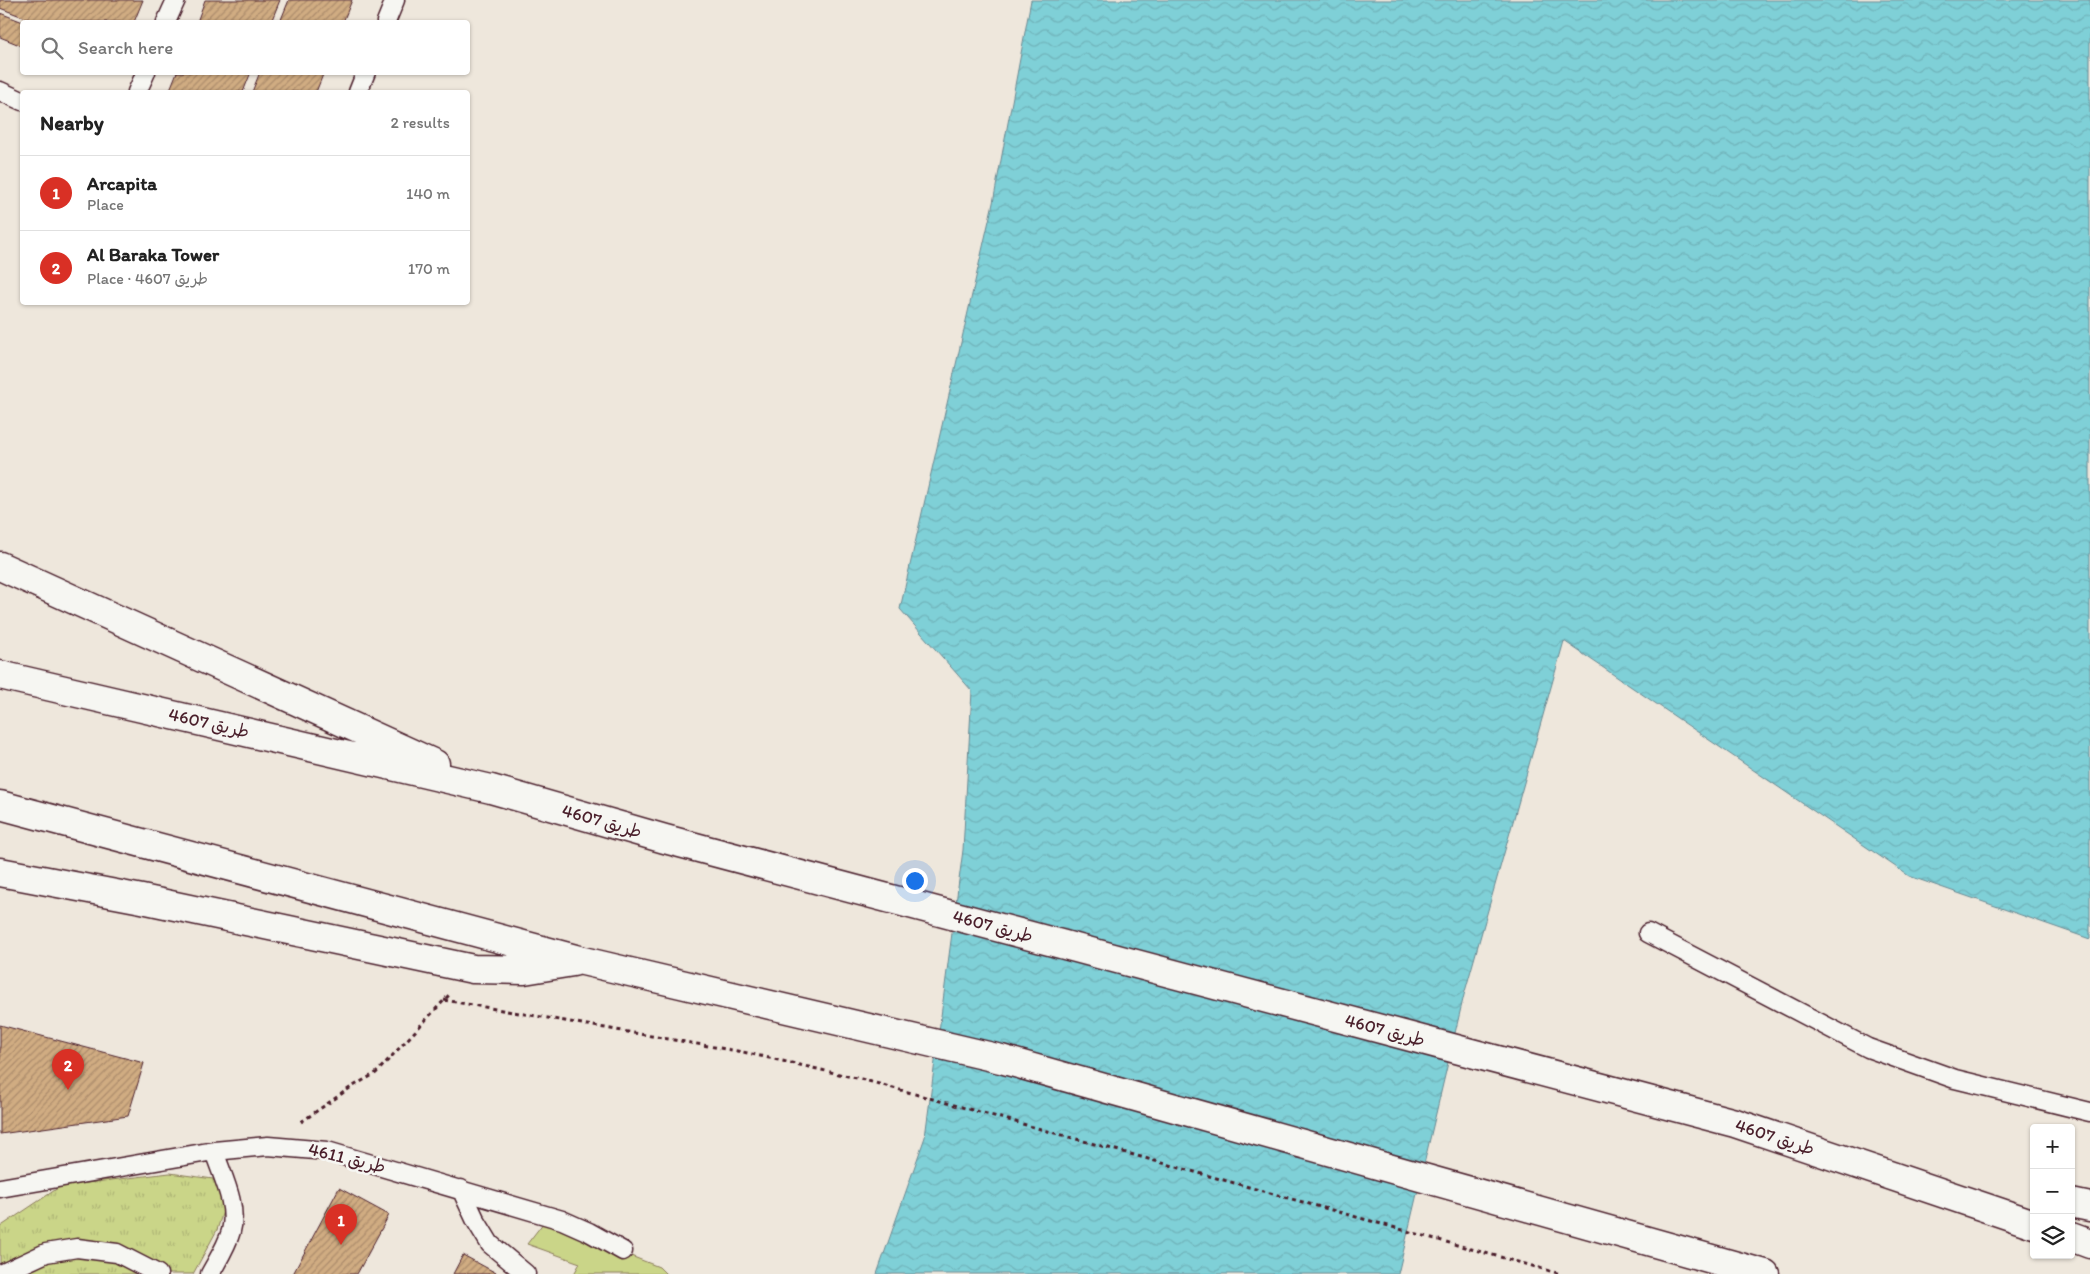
<!DOCTYPE html>
<html lang="en">
<head>
<meta charset="utf-8">
<style>
	body { margin:0; font-family:Itim,"Playpen Sans Arabic",sans-serif; background:#f6f6f6; color:#222 }
	.controls { position:absolute; right:15px; bottom:15px; display:grid; overflow:hidden; border-radius:5px; box-shadow:0 1px 4px #0004 }
	.controls button { width:45px; height:45px; display:grid; place-items:center; padding:0; border:0; border-bottom:1px solid #e0e0e0; background:#fff; color:#222; font:25px sans-serif }
	.you { position:absolute; left:914px; top:880px; width:18px; height:18px; margin:-12px; border:4px solid #fff; border-radius:50%; background:#1a73e8; box-shadow:0 0 0 8px #1a73e833 }
	.badge { display:grid; place-items:center; width:32px; height:32px; border-radius:50%; background:#d93025; color:#fff; font-size:16px; font-weight:700 }
	.pin { position:absolute; translate:-50% -41px; filter:drop-shadow(0 1px 2px #0008) }
	.pin::after { content:''; position:absolute; top:26px; width:18px; height:15px; background:inherit; clip-path:polygon(0 0,100% 0,50% 100%) }
	.list { margin:0; padding:0; list-style:none }
	h2 { display:flex; justify-content:space-between; align-items:center; height:65px; margin:0; padding:0 20px; font-size:21px }
	h2 small { font-size:16px; font-weight:400; color:#767676 }
	.list li { display:grid; grid-template-columns:32px 1fr auto; gap:15px; align-items:center; box-sizing:border-box; height:75px; padding:0 20px; border-top:1px solid #e0e0e0 }
	.list b { display:block; font-size:19px; white-space:nowrap }
	.list p { margin:0; font-size:16px; white-space:nowrap; color:#767676 }
	.list em { font-size:16px; font-style:normal; color:#767676 }
	.icon { flex:none; width:28px; height:28px; fill:none; stroke:currentColor; stroke-width:2; stroke-linecap:round; stroke-linejoin:round }
	.map { position:relative; flex:none; width:2090px; height:1274px; overflow:hidden }
	.search { position:absolute; background:#fff; box-shadow:0 1px 4px #0004; left:20px; top:20px; width:450px; height:55px; display:flex; align-items:center; gap:12px; box-sizing:border-box; padding:0 18px; border-radius:5px; color:#767676; font-size:19px }
	.panel { position:absolute; background:#fff; box-shadow:0 1px 4px #0004; left:20px; top:90px; width:450px; height:215px; border-radius:5px }
	.map>svg:first-child { display:block }
	.grass { fill:url(#grass-tufts); stroke:#8a7a5a }
	.park { fill:#cad588; stroke:#8a7a5a }
	.water { fill:url(#water-waves); stroke:#6a8992 }
	.building { fill:url(#building-hatch); stroke:#4a1f2b }
	.lines { fill:none; stroke-linecap:round; stroke-linejoin:round }
	.lane-casing { stroke:#4a1f2b; stroke-width:21 }
	.primary-casing { stroke:#4a1f2b; stroke-width:31 }
	.path { stroke:#4a1f2b; stroke-width:3; stroke-dasharray:4 4; stroke-linecap:butt }
	.lane { stroke:#f6f6f2; stroke-width:18 }
	.primary { stroke:#f6f6f2; stroke-width:28 }
	.labels { text-anchor:middle; dominant-baseline:central; stroke-width:5; stroke-linejoin:round; paint-order:stroke }
	.street-label { font-size:18px; fill:#4a1f2b; stroke:#f6f6f2 }
</style>
</head>
<body>
<div class="map">
<svg width="2090" height="1274" viewBox="0 0 2090 1274">
	<defs>
		<pattern id="grass-tufts" width="24" height="20" patternUnits="userSpaceOnUse" patternTransform="scale(1.25)"><rect width="24" height="20" fill="#cad588"/><path d="M3 7l-1-3M5 7V3M7 7l1-3M15 17l-1-3M17 17v-4M19 17l1-3" fill="none" stroke="#afb676"/></pattern>
		<pattern id="water-waves" width="16" height="10" patternUnits="userSpaceOnUse" patternTransform="scale(1.25)"><rect width="16" height="10" fill="#7fd0d7"/><path d="M0 5q4-4 8 0t8 0" fill="none" stroke="#6fb2b9"/></pattern>
		<pattern id="building-hatch" width="6" height="6" patternUnits="userSpaceOnUse" patternTransform="scale(1.25)"><rect width="6" height="6" fill="#d0ac82"/><path d="M-1 1l2-2M0 6l6-6M5 7l2-2" fill="none" stroke="#ab8b6b"/></pattern>
	</defs>
	<rect width="100%" height="100%" fill="#eee7dc"/>
	<filter id="ink" filterUnits="userSpaceOnUse"><feTurbulence type="fractalNoise" baseFrequency=".02" numOctaves="2"/><feDisplacementMap in="SourceGraphic" scale="10" xChannelSelector="R" yChannelSelector="G"/><feConvolveMatrix kernelMatrix="1 2 1 2 8 2 1 2 1" color-interpolation-filters="sRGB"/></filter>
	<g filter="url(#ink)">
		<!-- grass -->
		<path class="grass" d="M170,1173L213,1179L226,1202L217,1230L193,1274H0V1227L61,1186Z"/>
		<!-- park -->
		<path class="park" d="M544,1222L659,1267L666,1274H574L580,1263L527,1244Z"/>
		<!-- water -->
		<path class="water" d="M1031,0H2090V939L1909,876L1564,641L1464,995L1398,1274H877L925,1137L963,850L972,691L900,609L993,203Z"/>
		<!-- building -->
		<path class="building" d="M0,0H143L134,22H36L0,8Z
			M205,0H280L271,22H197Z
			M289,0H352L343,22H280Z
			M0,13L23,22L22,46L0,37Z
			M177,72H251L243,92H169Z
			M260,72H324L316,92H252Z
			M0,1025L144,1063L128,1116L0,1134Z
			M339,1188L389,1215L357,1274H293Z
			M463,1255L498,1274H453Z"/>
		<g class="lines">
			<!-- lane casing -->
			<g class="lane-casing">
				<path id="lane" d="M166,22L176,0
					M386,22L395,0
					M0,91L22,101
					M137,92L146,72
					M358,92L366,72
					M1648,933L1868,1048L1955,1079L2090,1112
					M0,1188L214,1151L268,1146L327,1151L562,1220L589,1232L623,1251
					M461,1189L476,1221L490,1244L526,1274
					M1,1274L46,1253L77,1248L117,1253L158,1274
					M210,1274C217,1261 227,1246 231,1231C238,1205 222,1176 214,1151"/>
			</g>
			<!-- primary casing -->
			<g class="primary-casing">
				<path id="primary" d="M0,566L435,764
					M0,675L491,789L665,839L1735,1123L2034,1224
					M0,805L583,961L1001,1059L1765,1274
					M0,872L142,899L473,969L524,970L573,962
					M2071,1203L2090,1207
					M2071,1237L2090,1244"/>
			</g>
			<!-- path -->
			<path class="path" d="M444,1000L743,1052L861,1079L1561,1274
				M301,1122L350,1088L376,1073L449,995"/>
			<!-- lane -->
			<use href="#lane" class="lane"/>
			<!-- primary -->
			<use href="#primary" class="primary"/>
		</g>
	</g>
	<g class="labels">
		<!-- street labels -->
		<g class="street-label">
			<text transform="translate(209 723) rotate(13)">طريق 4607</text>
			<text transform="translate(602 821) rotate(16)">طريق 4607</text>
			<text transform="translate(993 926) rotate(15)">طريق 4607</text>
			<text transform="translate(1385 1030) rotate(15)">طريق 4607</text>
			<text transform="translate(1775 1137) rotate(18)">طريق 4607</text>
			<text transform="translate(347 1158) rotate(14)">طريق 4611</text>
		</g>
	</g>
</svg>
<div class="controls">
<button>+</button>
<button>−</button>
<button><svg class="icon" aria-label="layers" viewBox="0 0 24 24"><path d="M12 4l9 5-9 5-9-5zM3 14l9 5 9-5"/></svg></button>
</div>
<div class="you"></div>
<div class="pin badge" style="left:341px;top:1245px">1</div>
<div class="pin badge" style="left:68px;top:1090px">2</div>
<div class="search"><svg class="icon" aria-label="search" viewBox="0 0 24 24"><circle cx="10" cy="10" r="6"/><path d="M15 15l6 6"/></svg>Search here</div>
<section class="panel">
<h2>Nearby<small>2 results</small></h2>
<ul class="list">
<li><span class="badge">1</span><div><b>Arcapita</b><p>Place</p></div><em>140 m</em></li>
<li><span class="badge">2</span><div><b>Al Baraka Tower</b><p>Place · طريق 4607</p></div><em>170 m</em></li>
</ul>
</section>
</div>
</body>
</html>
